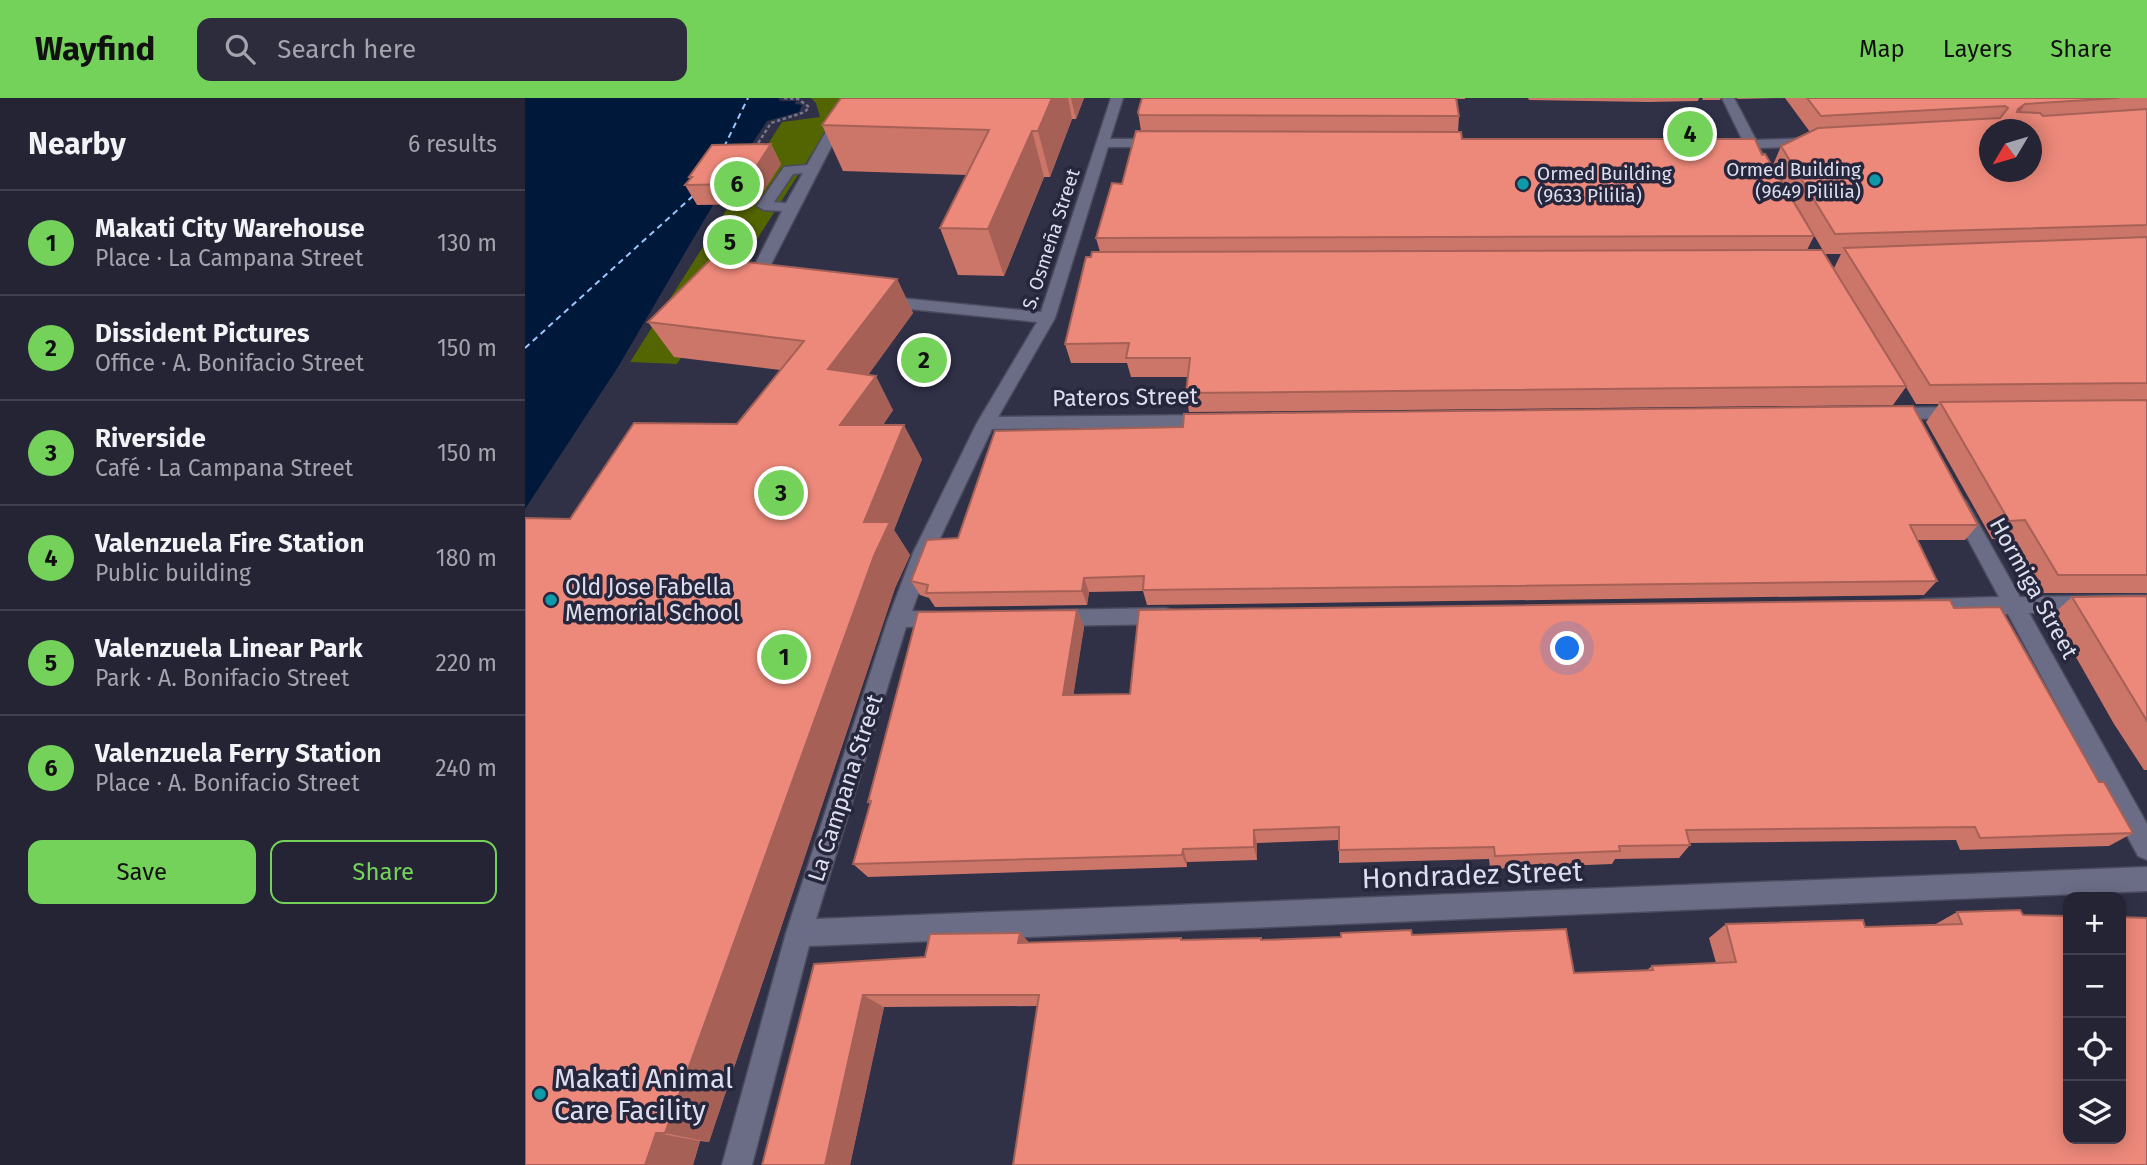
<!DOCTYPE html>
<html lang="en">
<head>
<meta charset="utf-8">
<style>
	body { margin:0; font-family:"Fira Sans",sans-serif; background:#2c2c3d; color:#f1f3f6 }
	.controls { position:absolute; right:21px; bottom:21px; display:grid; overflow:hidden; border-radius:14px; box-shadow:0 4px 18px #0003 }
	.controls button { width:63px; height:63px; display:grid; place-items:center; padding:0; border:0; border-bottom:2px solid #414150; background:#242435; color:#f1f3f6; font:35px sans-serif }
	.compass { position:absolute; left:1454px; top:21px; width:63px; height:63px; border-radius:50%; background:#242435; box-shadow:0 4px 18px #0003; rotate:232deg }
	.you { position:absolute; left:1043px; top:551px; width:24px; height:24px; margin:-18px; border:5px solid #fff; border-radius:50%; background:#1a73e8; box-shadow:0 0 0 10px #1a73e833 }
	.badge { display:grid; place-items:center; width:46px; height:46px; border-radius:50%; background:#74d25b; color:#111; font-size:23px; font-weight:700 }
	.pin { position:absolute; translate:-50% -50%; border:4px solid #fff; box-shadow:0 2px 7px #0006 }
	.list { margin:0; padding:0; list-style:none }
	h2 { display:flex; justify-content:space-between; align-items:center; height:91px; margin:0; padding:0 28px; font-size:30px }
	h2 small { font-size:23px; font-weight:400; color:#a3a4ad }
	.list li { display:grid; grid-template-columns:46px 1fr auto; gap:21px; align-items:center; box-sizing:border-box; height:105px; padding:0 28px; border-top:2px solid #414150 }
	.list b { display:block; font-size:26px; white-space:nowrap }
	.list p { margin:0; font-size:23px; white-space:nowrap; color:#a3a4ad }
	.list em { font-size:23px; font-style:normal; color:#a3a4ad }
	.actions { display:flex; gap:14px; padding:21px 28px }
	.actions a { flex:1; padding:16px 0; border:2px solid #74d25b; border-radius:14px; text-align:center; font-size:24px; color:#74d25b }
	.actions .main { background:#74d25b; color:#111 }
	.icon { flex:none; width:38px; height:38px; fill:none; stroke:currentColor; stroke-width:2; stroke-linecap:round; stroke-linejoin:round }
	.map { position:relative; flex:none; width:1622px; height:1067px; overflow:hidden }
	header { display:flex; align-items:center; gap:42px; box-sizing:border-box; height:98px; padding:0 35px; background:#74d25b; color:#111 }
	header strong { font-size:33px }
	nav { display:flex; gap:38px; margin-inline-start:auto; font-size:24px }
	.search { width:490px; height:63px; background:#2c2c3d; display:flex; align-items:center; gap:18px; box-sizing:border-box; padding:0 24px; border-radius:14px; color:#a3a4ad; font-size:26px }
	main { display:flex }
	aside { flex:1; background:#242435 }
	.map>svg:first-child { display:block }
	.green { fill:#536402 }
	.water { fill:#00193b }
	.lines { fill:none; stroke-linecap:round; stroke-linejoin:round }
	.ferry { stroke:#9bc6ff; stroke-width:2; stroke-dasharray:6 4.5; stroke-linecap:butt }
	.minor-casing { stroke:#4b4c5f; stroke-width:3 }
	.path { stroke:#76778b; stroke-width:2.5; stroke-dasharray:3.5 2.5; stroke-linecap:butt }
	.minor { fill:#6b6c86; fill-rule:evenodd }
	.wall { fill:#cc766a }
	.shaded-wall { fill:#a66056 }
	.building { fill:#ed897b; stroke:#a66056; stroke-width:2; fill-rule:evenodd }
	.culture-dot { fill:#0f9aa8; stroke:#26263c; stroke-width:2.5 }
	.labels { text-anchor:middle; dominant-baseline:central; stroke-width:7; stroke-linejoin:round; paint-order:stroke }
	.far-poi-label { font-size:19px; fill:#dedfee; stroke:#26263c; text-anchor:end }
	.far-street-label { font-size:19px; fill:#dedfee; stroke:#26263c }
	.street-label { font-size:23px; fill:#dedfee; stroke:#26263c }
	.poi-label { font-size:23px; fill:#dedfee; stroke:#26263c; text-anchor:start }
	.near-street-label { font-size:28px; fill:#dedfee; stroke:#26263c }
	.near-poi-label { font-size:28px; fill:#dedfee; stroke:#26263c; text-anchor:start }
</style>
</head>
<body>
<header>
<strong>Wayfind</strong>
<div class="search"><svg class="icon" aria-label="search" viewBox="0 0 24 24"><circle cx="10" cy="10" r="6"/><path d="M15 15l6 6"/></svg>Search here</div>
<nav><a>Map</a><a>Layers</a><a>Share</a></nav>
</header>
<main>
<aside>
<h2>Nearby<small>6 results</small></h2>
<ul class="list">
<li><span class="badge">1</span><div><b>Makati City Warehouse</b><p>Place · La Campana Street</p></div><em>130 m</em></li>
<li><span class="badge">2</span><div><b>Dissident Pictures</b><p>Office · A. Bonifacio Street</p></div><em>150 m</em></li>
<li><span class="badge">3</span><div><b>Riverside</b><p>Café · La Campana Street</p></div><em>150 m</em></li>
<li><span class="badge">4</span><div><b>Valenzuela Fire Station</b><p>Public building</p></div><em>180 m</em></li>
<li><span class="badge">5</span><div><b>Valenzuela Linear Park</b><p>Park · A. Bonifacio Street</p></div><em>220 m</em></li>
<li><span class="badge">6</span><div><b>Valenzuela Ferry Station</b><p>Place · A. Bonifacio Street</p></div><em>240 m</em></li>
</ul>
<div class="actions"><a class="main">Save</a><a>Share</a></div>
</aside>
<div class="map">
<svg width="1622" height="1067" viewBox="0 0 1622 1067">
	<rect width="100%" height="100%" fill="#303047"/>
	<!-- green -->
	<path class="green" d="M286,0H391L307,24L152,266L105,264L257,24L295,19L291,5Z"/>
	<!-- water -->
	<path class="water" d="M0,0H253L255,3H271L270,6L277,7L274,14L242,23L214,66L173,107H188L93,269L0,411Z"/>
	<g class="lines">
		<!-- ferry -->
		<path class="ferry" d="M199,49L223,0
			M0,250L168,98"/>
		<!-- minor casing -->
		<g class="minor-casing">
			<path id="minor" d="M586,0H598L585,41H637L644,45L637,49H583L530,220L473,319L687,317L696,323L687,329L467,331L408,455L387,513L427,515L430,521L427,527L381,529L291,821L1622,769V793L284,848L227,1067H197L261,835L363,521L388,455L452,325L512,224L355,208L347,203L355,198L516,214Z
				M1197,0H1209L1231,42L1288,40L1294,44L1288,48L1234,50L1238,56L1231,60L1226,59L1222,50H1200V44L1218,43Z
				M317,12L323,16L240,178V184L244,188L241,191H231L224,186V178L257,113L239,112L232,108L259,69L282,67L311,16ZM278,75L261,105L249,104L268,76Z
				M1436,309L1445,315L1442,319L1363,322L1354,316L1363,310Z
				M1434,401L1441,403L1495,499L1622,497V513L1504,515L1622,726V762L1613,758L1483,516L1400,517L1393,515L1390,509L1393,503L1400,501L1474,499L1425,408L1427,403Z
				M640,510L647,512L650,518L647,524L640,526L525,528L518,526L515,520L518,514L525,512Z"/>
		</g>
		<!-- path -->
		<path class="path" d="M230,50L246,25L280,14L284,9L273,1L257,0"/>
		<!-- minor -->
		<use href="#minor" class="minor"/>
	</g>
	<!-- wall -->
	<path class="wall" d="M316,0H559L551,21H547L525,79H519L479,178L433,177L415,130L442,77L318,73L297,27Z
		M617,0H940V1H932L934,18L933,34L937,41L1237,57L1289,138L1282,152L1309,170L1316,156H1300L1248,67L1256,48L1285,34L1260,0L1213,1L1211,0H1622V495H1514L1483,441H1467L1401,324L1414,306H1391L1381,289L1368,307L664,314L661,295L663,279H606L602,265H546L540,246L566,159L575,154L571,140L597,86L616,33L613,14Z
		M1003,0H1174L1173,3L1123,4L1004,2Z
		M1178,0H1196L1195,2H1177Z
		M246,46L256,66L230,106L172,107L160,87L165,81L164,79Z
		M372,181L388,215L343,277L368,312L358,327L397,361L369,432L385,457L370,490L184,1044L175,1043L168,1067H0L45,421L212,326L255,272L149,259L123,224Z
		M470,333L1453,427L1440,442H1392L1412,483L1399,497L622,507L618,493L564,494L562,507L410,509L404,500L395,497L386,483L433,440Z
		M1622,498V672H1619L1589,626L1527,517L1547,499Z
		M1429,510L1574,684L1608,735L1584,748L1435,752L1431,742L1164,745L1165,747L1154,760L1090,761L1087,766L965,771L964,761L814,765V742L732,745V762L662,764V769L343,779L328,766L345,706L343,704L552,512L559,529L548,597L605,596Z
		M1432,814L1622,1067L512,908L359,909L325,1067L289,866L400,859L505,845L657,842H736L887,837L1049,875L1122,872L1127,868L1191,865L1184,840L1201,826L1340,829L1409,827Z"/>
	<!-- shaded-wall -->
	<path class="shaded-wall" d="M527,0H543L547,21L525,79L513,33Z
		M546,0H559L551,21Z
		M1500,6L1489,25L1493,11Z
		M507,33L519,79L479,178L463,131Z
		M246,46L256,66L230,106L220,86Z
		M372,181L388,215L322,306L303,271Z
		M351,278L368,312L335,360L315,327Z
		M379,327L397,361L369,432L385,457L370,490L184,1044L140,1035L339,424Z
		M559,480L564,494L562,507L557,493Z
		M552,512L559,529L546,613L538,597Z
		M729,732L732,745V762L729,749Z
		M658,751L662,764V769L657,757Z
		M495,835L509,849L493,845Z
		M338,897L359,909L325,1067H300Z
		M131,1035L175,1043L168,1067H120Z"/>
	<!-- building -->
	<path class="building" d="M316,0H527L513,33H507L463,131L415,130L464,32L297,27Z
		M617,0H931L934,18L614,17L613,14Z
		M1282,0H1594L1500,6L1493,11L1492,14L1515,15L1518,18L1622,11V127L1310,136L1256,48L1293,30L1475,20L1483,10L1480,8L1296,18ZM1465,32H1507V74H1465Z
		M611,33L936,34L937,41H1230L1237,57L1240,56L1289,138L571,140L587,85L597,86Z
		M246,46L220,86L160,87L167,79H164L187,47Z
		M1622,139V285L1405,287L1319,150Z
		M1297,152L1381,288L661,295L665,260H601L604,245L540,246L561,159H566L567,154Z
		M187,160L372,181L303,271L351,278L315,327H379L339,424H365L349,458L140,1035H131L120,1067H0V420L45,421L109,325L212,326L279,243L123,224Z
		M1622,302V477H1533L1500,422L1484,423L1415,304Z
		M1388,308L1453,427H1385L1412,483L618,492L619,478L559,480L557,493L401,495L403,487L386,483L402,442L433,440L470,333L658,329L659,316Z
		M1622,498V623L1547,499Z
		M1425,502L1429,510L1475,509L1574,684H1579L1608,735L1455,740L1450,729L1161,732L1165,747L1094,748L1095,753L970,758L969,749L814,752V729L729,732V749L658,751L657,757L328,766L346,703L343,704L393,514L552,512L538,597L605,596L614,512Z
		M1495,812L1498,817L1543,818V1041H1596V819L1622,820V1067H488L514,897H338L300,1067H237L289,866L400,859L405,836L495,835L493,845L656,840V842L736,840V842L816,839V835L886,832L887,837L1041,831L1049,875L1128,872L1127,868L1211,864L1201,826L1338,822L1340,829L1437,826L1432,814Z"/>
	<!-- markers -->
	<g class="culture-dot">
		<circle cx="1350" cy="82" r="7"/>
		<circle cx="998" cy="86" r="7"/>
		<circle cx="26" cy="502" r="7"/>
		<circle cx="15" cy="996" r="7"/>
	</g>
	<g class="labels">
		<!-- far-poi labels -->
		<g class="far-poi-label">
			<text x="1336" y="71">Ormed Building<tspan x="1336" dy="22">(9649 Pililia)</tspan></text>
			<text x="1012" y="75" text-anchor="start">Ormed Building<tspan x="1012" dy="22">(9633 Pililia)</tspan></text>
		</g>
		<!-- far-street labels -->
		<g class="far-street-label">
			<text transform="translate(526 141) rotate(-72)">S. Osmeña Street</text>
		</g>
		<!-- street labels -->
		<g class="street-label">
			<text transform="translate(600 299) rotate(-1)">Pateros Street</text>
			<text transform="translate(1509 490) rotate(61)">Hormiga Street</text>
			<text transform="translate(320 690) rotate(-72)">La Campana Street</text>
		</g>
		<!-- poi labels -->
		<g class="poi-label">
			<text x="40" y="489">Old Jose Fabella<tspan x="40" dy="26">Memorial School</tspan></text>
		</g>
		<!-- near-street labels -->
		<g class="near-street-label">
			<text transform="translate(947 777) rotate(-2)">Hondradez Street</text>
		</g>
		<!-- near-poi labels -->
		<g class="near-poi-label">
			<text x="29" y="980">Makati Animal<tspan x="29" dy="32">Care Facility</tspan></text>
		</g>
	</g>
</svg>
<div class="controls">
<button>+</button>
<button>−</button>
<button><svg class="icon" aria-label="locate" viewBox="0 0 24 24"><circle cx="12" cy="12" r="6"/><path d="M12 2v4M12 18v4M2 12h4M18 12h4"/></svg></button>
<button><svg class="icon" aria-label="layers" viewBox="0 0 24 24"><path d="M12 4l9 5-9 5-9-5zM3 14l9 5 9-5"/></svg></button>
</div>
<svg class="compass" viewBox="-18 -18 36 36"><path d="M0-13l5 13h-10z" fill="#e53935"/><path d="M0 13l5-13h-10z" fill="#a3a4ad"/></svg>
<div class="you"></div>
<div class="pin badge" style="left:259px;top:559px">1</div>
<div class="pin badge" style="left:399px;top:262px">2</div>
<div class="pin badge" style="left:256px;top:395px">3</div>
<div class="pin badge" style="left:1165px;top:36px">4</div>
<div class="pin badge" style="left:205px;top:144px">5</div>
<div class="pin badge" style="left:212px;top:86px">6</div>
</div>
</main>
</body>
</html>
